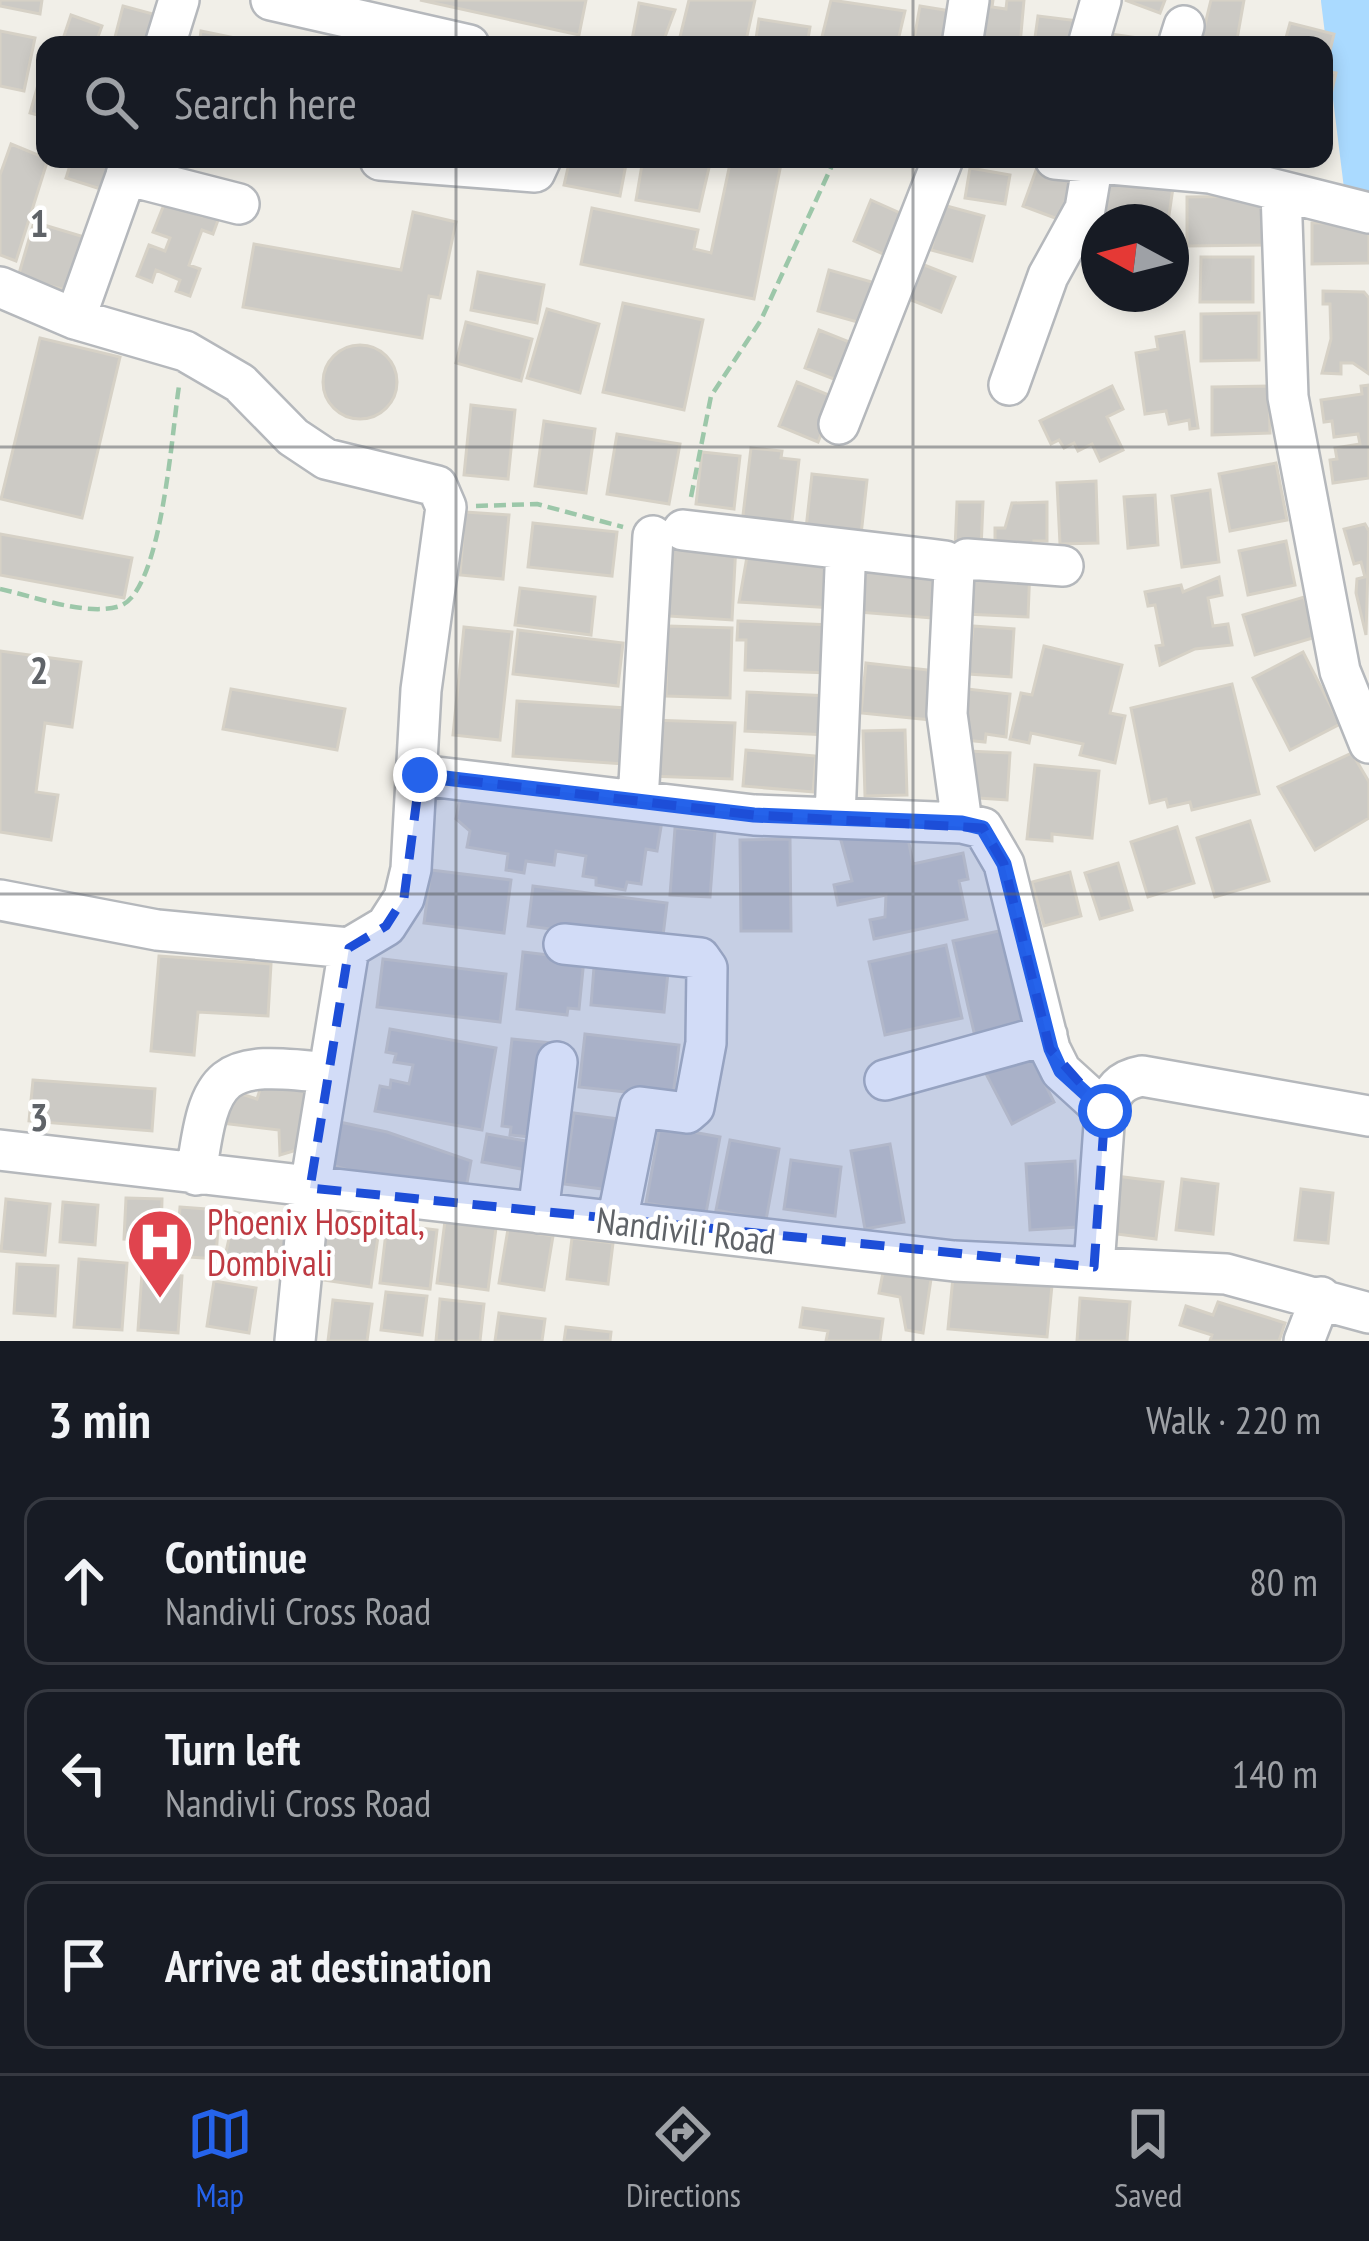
<!DOCTYPE html>
<html lang="en">
<head>
<meta charset="utf-8">
<style>
	body { margin:0; font-family:"PT Sans Narrow",sans-serif; background:#242831; color:#f1f3f6 }
	.compass { position:absolute; left:1081px; top:204px; width:108px; height:108px; border-radius:50%; background:#171b24; box-shadow:0 6px 18px #0003; rotate:277deg }
	.stop { position:absolute; width:36px; height:36px; margin:-27px; border:9px solid #2563eb; border-radius:50%; background:#fff }
	.stop.end { background:#2563eb; border-color:#fff; box-shadow:0 3px 12px #0008 }
	.list { margin:0; padding:0; list-style:none }
	h2 { display:flex; justify-content:space-between; align-items:center; height:156px; margin:0; padding:0 48px; font-size:51px }
	h2 small { font-size:39px; font-weight:400; color:#9ea1a6 }
	.list li { display:grid; grid-template-columns:78px 1fr auto; gap:36px; align-items:center; box-sizing:border-box; height:168px; margin:0 24px 24px; padding:0 24px; border:3px solid #363941; border-radius:24px }
	.list b { display:block; font-size:45px; white-space:nowrap }
	.list p { margin:0; font-size:39px; white-space:nowrap; color:#9ea1a6 }
	.list em { font-size:39px; font-style:normal; color:#9ea1a6 }
	.icon { flex:none; width:66px; height:66px; fill:none; stroke:currentColor; stroke-width:2; stroke-linecap:round; stroke-linejoin:round }
	.map { position:relative; flex:none; width:1369px; height:1341px; overflow:hidden }
	.search { position:absolute; background:#171b24; box-shadow:0 6px 18px #0003; left:36px; right:36px; top:36px; height:132px; display:flex; align-items:center; gap:30px; box-sizing:border-box; padding:0 42px; border-radius:24px; color:#9ea1a6; font-size:45px }
	.sheet { height:732px; background:#171b24 }
	nav { display:flex; justify-content:space-around; align-items:center; box-sizing:border-box; height:168px; border-top:3px solid #363941; background:#171b24; font-size:33px; color:#9ea1a6 }
	nav a { display:grid; justify-items:center; gap:6px }
	nav .on { color:#2563eb }
	.map>svg:first-child { display:block }
	.water { fill:#aadaff }
	.lines { fill:none; stroke-linecap:round; stroke-linejoin:round }
	.river { stroke:#aadaff; stroke-width:48 }
	.building { fill:#cccac5; stroke:#d6d1c6; stroke-width:3 }
	.minor-casing { stroke:#b5b8bc; stroke-width:44 }
	.path { stroke:#9cc7a9; stroke-width:4.5; stroke-dasharray:12 6; stroke-linecap:butt }
	.minor { stroke:#fff; stroke-width:39 }
	.route { stroke:#2563eb; stroke-width:15 }
	.marked { fill:#1d4ed8; fill-opacity:0.2; stroke:#1d4ed8; stroke-width:9; stroke-dasharray:24 15; stroke-linejoin:round }
	.grid { fill:none; stroke:#5f6368; stroke-width:3; stroke-opacity:0.55 }
	.labels { text-anchor:middle; dominant-baseline:central; stroke-width:9; stroke-linejoin:round; paint-order:stroke }
	.health-label { font-size:36px; fill:#be3a42; stroke:#fff; text-anchor:start }
	.street-label { font-size:36px; fill:#5f6368; stroke:#fff }
	.grid-label { font-size:39px; text-anchor:middle; font-weight:bold; fill:#5f6368; stroke:#fff; stroke-width:9; stroke-linejoin:round; paint-order:stroke }
</style>
</head>
<body>
<div class="map">
<svg width="1369" height="1341" viewBox="0 0 1369 1341">
	<rect width="100%" height="100%" fill="#f1efe8"/>
	<!-- water -->
	<path class="water" d="M1337,0H1369V138L1336,11Z"/>
	<g class="lines">
		<!-- river -->
		<path class="river" d="M1345,0L1369,195"/>
	</g>
	<!-- building -->
	<path class="building" d="M0,0H42L40,14L0,6Z
		M420,0H586L579,35Z
		M689,0H755L745,45H678Z
		M831,0L905,11L897,45H820Z
		M970,0H993L992,7L1006,9L1007,0H1024L1020,45H966Z
		M1125,0H1165L1160,13Z
		M1211,0H1244L1236,45H1200Z
		M639,3L675,10L662,45H631Z
		M123,6L168,18L162,45H113Z
		M920,6L963,13L957,45H913Z
		M71,15L102,26L95,45H61Z
		M1038,16L1079,21L1076,45H1034Z
		M759,19L810,27L807,45H755Z
		M1290,23L1334,34L1325,71L1336,73L1329,103L1324,102V45H1284Z
		M0,31L35,38L24,91L0,86Z
		M201,31L270,45H199Z
		M1097,32L1152,40L1151,45H1095Z
		M45,60V117L30,113Z
		M11,144L48,159L16,261L0,255V175Z
		M72,159H117L107,191L66,178Z
		M570,159H627L620,196L564,185Z
		M643,159H711L699,211L636,200Z
		M731,159H782L754,299L581,264L592,208L698,230L694,249L711,253Z
		M1039,162L1083,179L1066,222L1023,206Z
		M970,168L1010,175L1005,204L965,198Z
		M1108,171L1174,181L1168,222L1100,221Z
		M169,192L178,207L202,216L205,206L221,212L213,234L202,230L189,265L200,269L190,296L176,291L180,280L156,270L152,282L137,276L149,245L165,251L170,238L153,232Z
		M1265,196V245L1187,246V197Z
		M871,200L909,217L892,258L854,241Z
		M943,205L984,216L972,261L931,250Z
		M413,212L456,222L440,298L429,296L422,338L243,307L254,244L401,270Z
		M34,222L91,239L76,293L18,277Z
		M1369,222V263L1312,264V223Z
		M1201,257H1253V302H1200Z
		M914,261L955,277L941,312L901,296Z
		M829,270L879,284L868,325L818,311Z
		M478,272L544,285L537,323L471,310Z
		M1323,291L1364,292L1369,298V374L1353,363H1341V374L1322,373L1331,339L1330,304H1323Z
		M623,303L703,320L684,410L603,392Z
		M547,309L599,324L580,393L527,378Z
		M1259,313V360L1201,361V314Z
		M466,322L532,339L521,381L456,363Z
		M819,330L862,347L847,384L805,368Z
		M1184,332L1198,428L1190,429L1189,420L1169,424L1166,411L1145,414L1136,353L1158,349L1156,337Z
		M40,338L120,357L82,518L1,499Z
		M323 382a37 37 0 1 1 74 0a37 37 0 1 1-74 0Z
		M797,382L836,398L818,442L779,426Z
		M1369,385V478L1333,483L1330,460L1337,459L1335,448L1360,444L1358,434L1334,437L1332,421L1324,422L1321,400L1362,394L1361,386Z
		M1112,386L1123,409L1107,417L1123,450L1100,461L1092,444L1078,451L1074,443L1064,448L1059,440L1051,444L1040,421Z
		M1269,386L1270,433L1212,435V387Z
		M471,405L515,410L508,479L464,475Z
		M544,421L595,429L586,493L535,486Z
		M617,434L680,444L669,504L607,494Z
		M751,448L782,451L781,458L799,460L790,538L741,532Z
		M702,452L740,456L734,509L696,504Z
		M1276,463L1287,520L1230,531L1219,474Z
		M812,474L867,480L860,544L805,538Z
		M1096,481L1098,543L1060,544L1057,483Z
		M1210,490L1219,562L1182,567L1172,496Z
		M1155,495L1158,545L1128,548L1124,497Z
		M957,502H983L981,550L955,549Z
		M1047,502V541H1034V558L995,557V528H1005L1012,503Z
		M465,512L509,515L503,579L460,575Z
		M533,523L617,532L612,576L528,567Z
		M1365,524L1369,531L1366,635L1356,593L1357,579L1365,577L1361,562L1354,564L1344,529Z
		M0,534L132,558L124,598L0,575Z
		M658,540L736,544L732,620L654,615Z
		M1286,541L1295,585L1248,595L1239,551Z
		M748,551L835,556L832,608L739,602Z
		M861,557L935,563L931,618L857,612Z
		M968,565L1030,567L1028,617L966,614Z
		M1219,577L1222,595L1208,598L1213,626L1228,624L1232,645L1195,649L1160,665L1156,646L1163,645L1155,605L1148,606L1145,592L1181,585L1183,592Z
		M520,588L595,597L591,635L515,625Z
		M1304,597L1316,637L1255,655L1243,615Z
		M738,621L831,625L829,673L745,670L746,640H737Z
		M668,626L732,628L730,698L666,696Z
		M973,626L1014,629L1011,677L969,674Z
		M464,627L512,632L500,740L453,735Z
		M518,630L623,643L618,686L513,674Z
		M1044,646L1122,665L1110,713L1125,716L1115,763L1080,755L1083,744L1031,733L1029,743L1010,739L1021,693L1032,695Z
		M0,651L81,662L72,727L45,723L36,792L58,795L51,840L0,832Z
		M1303,652L1340,724L1290,750L1253,678Z
		M866,663L937,671L932,720L861,713Z
		M1232,684L1259,794L1192,810L1190,802L1168,807L1166,799L1150,803L1131,708Z
		M959,688L1010,694L1006,737L986,734L985,742L954,739Z
		M231,689L345,709L337,750L223,729Z
		M747,692L829,696L827,735L745,731Z
		M517,701L626,708L623,764L513,756Z
		M651,720L735,723L732,779L649,776Z
		M905,730L907,795L865,796L863,731Z
		M746,750L816,756L813,792L743,786Z
		M967,751L1010,753L1007,800L964,797Z
		M1352,753L1369,782V818L1315,850L1278,787Z
		M1035,765L1099,771L1092,838L1052,834V841L1027,839Z
		M462,788L662,821L657,851L646,849L641,884L627,882L625,890L596,885V878L583,876L586,856L556,851L554,865L526,861L524,873L506,870L508,854L467,847L470,831L456,819Z
		M1250,821L1269,881L1215,897L1197,838Z
		M1177,827L1194,883L1148,897L1131,842Z
		M675,828L715,831L710,897L670,895Z
		M906,828L913,864L963,853L968,879L959,881L967,919L874,939L870,920L885,917L886,895L838,905L834,885L852,881L839,833Z
		M790,839L791,931H741L740,840Z
		M1118,863L1132,910L1100,919L1085,873Z
		M431,870L511,880L504,933L424,923Z
		M1070,872L1081,916L1044,926L1032,882Z
		M533,886L667,903L662,944L528,926Z
		M1008,929L1030,1028L976,1041L953,941Z
		M946,945L962,1018L885,1035L869,962Z
		M523,952L584,959L579,1009L568,1008L567,1015L517,1009Z
		M595,955L669,962L664,1012L591,1005Z
		M159,956L271,964L268,1016L198,1012L194,1055L151,1051Z
		M383,959L506,974L500,1022L377,1007Z
		M390,1029L496,1048L482,1130L375,1111L380,1086L390,1088L391,1080L409,1084L413,1065L394,1062L396,1054L386,1052Z
		M585,1034L679,1045L673,1097L579,1087Z
		M512,1039L553,1043L541,1138L510,1135L511,1127L502,1126Z
		M1026,1046L1054,1102L1012,1124L983,1068Z
		M266,1071L305,1079L307,1147L280,1155L279,1130L221,1123L222,1088L257,1099Z
		M33,1080L155,1089L152,1131L29,1121Z
		M574,1113L619,1119L610,1190L564,1184Z
		M330,1120L387,1132L471,1161L465,1194L377,1179L322,1162Z
		M660,1126L720,1137L706,1213L646,1203Z
		M487,1134L542,1144L538,1172L482,1162Z
		M730,1140L779,1149L766,1220L716,1210Z
		M890,1144L904,1222L865,1229L851,1151Z
		M791,1160L841,1167L835,1216L784,1209Z
		M1075,1161L1078,1227L1030,1230L1026,1164Z
		M1116,1176L1163,1182L1156,1239L1109,1233Z
		M1182,1179L1218,1184L1213,1234L1176,1230Z
		M1301,1189L1333,1193L1328,1243L1295,1240Z
		M126,1198L162,1199L161,1241L124,1239Z
		M6,1199L50,1204L45,1255L1,1251Z
		M63,1202L98,1205L95,1245L60,1242Z
		M180,1207L219,1210L216,1259L176,1256Z
		M235,1212L289,1225L277,1274L224,1261Z
		M326,1214L380,1222L371,1287L317,1279Z
		M445,1221L496,1228L488,1290L437,1283Z
		M387,1224L437,1230L430,1289L380,1283Z
		M508,1229L553,1236L544,1290L499,1283Z
		M572,1238L613,1243L608,1284L567,1279Z
		M79,1259L127,1263L122,1330L74,1327Z
		M17,1264L58,1266L55,1316L14,1313Z
		M883,1272L931,1279L923,1333L906,1330L900,1297L879,1293Z
		M142,1273L182,1276L178,1333L138,1330Z
		M953,1277L1052,1285L1047,1337L948,1329Z
		M214,1281L256,1288L249,1333L207,1326Z
		M386,1292L427,1296L422,1335L381,1330Z
		M1080,1298L1130,1302L1127,1341H1077Z
		M440,1299L484,1304L480,1341H436Z
		M333,1300L372,1304L367,1341H328Z
		M1218,1302L1285,1323L1279,1341H1210L1212,1335L1180,1325L1186,1306L1213,1315Z
		M803,1308L883,1319L880,1341H826L828,1331L800,1327Z
		M499,1313L545,1319L542,1341H495Z
		M566,1327L611,1332L610,1341H564Z"/>
	<g class="lines">
		<!-- minor casing -->
		<g class="minor-casing">
			<path id="minor" d="M271,0L469,45
				M165,45L179,0
				M962,45L969,0
				M1088,45L1101,0
				M1178,45L1184,26
				M1055,159L1210,173L1369,213
				M380,160L535,172L541,159
				M126,175L239,204
				M1281,191L1288,397L1340,671L1369,743
				M0,287L75,319L185,351L240,383L293,437L326,459L437,486L446,507L421,690L411,869L404,898L386,926L349,948L310,1188L295,1341
				M75,319L132,159
				M1009,385L1048,276L1085,209L1093,162
				M839,424L943,159
				M683,530L930,559L945,561L954,571
				M420,775L754,815L962,823L983,828L1004,864L1050,1049L1061,1071L1105,1111
				M638,801L653,536
				M835,817L845,569
				M962,823L947,714L954,571L967,559L1063,566
				M0,900L157,930L349,948
				M564,944L700,958L707,968L706,1043L694,1107L687,1113L640,1107L617,1221
				M885,1080L1047,1035
				M0,1150L954,1261L1226,1274L1369,1313
				M196,1175C210,1071 220,1060 328,1073
				M538,1213L557,1062
				M1094,1267L1105,1111C1113,1090 1120,1080 1142,1076L1369,1116
				M1304,1341L1321,1297"/>
		</g>
		<!-- path -->
		<path class="path" d="M691,497L711,396L761,320L835,159
			M476,506L537,504L623,527
			M0,589C33,596 87,617 120,606C162,591 172,430 179,386"/>
		<!-- minor -->
		<use href="#minor" class="minor"/>
	</g>
	<g class="lines">
		<!-- route -->
		<path class="route" d="M420,775L754,815L962,823L983,828L1004,864L1051,1049L1061,1071L1105,1111"/>
	</g>
	<!-- marked area -->
	<path class="marked" d="M420,775L754,815L983,828L1004,864L1050,1049L1105,1111L1094,1267L310,1188L349,948L386,926L404,898Z"/>
	<!-- grid -->
	<path class="grid" d="M456,0V45M913,0V45M456,159V1341M913,159V1341M0,447H1369M0,894H1369"/>
	<!-- icons -->
	<defs>
		<g id="hospital-pin" transform="scale(3.45)"><path d="M0 17L-7.5 6A9.5 9.5 0 1 1 7.5 6Z" fill="#e0444e" stroke="#fff"/><path d="M-5-5h3v3.5h4V-5h3V5h-3V1.5h-4V5h-3Z" fill="#fff"/></g>
	</defs>
	<g fill-rule="evenodd">
		<use href="#hospital-pin" x="160" y="1242"/>
	</g>
	<g class="labels">
		<!-- health labels -->
		<g class="health-label">
			<text x="207" y="1221">Phoenix Hospital,<tspan x="207" dy="41">Dombivali</tspan></text>
		</g>
		<!-- street labels -->
		<g class="street-label">
			<text transform="translate(686 1230) rotate(7)">Nandivili Road</text>
		</g>
	</g>
	<g class="grid-label">
		<text x="39" y="237">1</text>
		<text x="39" y="684">2</text>
		<text x="39" y="1131">3</text>
	</g>
</svg>
<svg class="compass" viewBox="-18 -18 36 36"><path d="M0-13l5 13h-10z" fill="#e53935"/><path d="M0 13l5-13h-10z" fill="#9ea1a6"/></svg>
<div class="stop" style="left:1105px;top:1111px"></div>
<div class="stop end" style="left:420px;top:775px"></div>
<div class="search"><svg class="icon" aria-label="search" viewBox="0 0 24 24"><circle cx="10" cy="10" r="6"/><path d="M15 15l6 6"/></svg>Search here</div>
</div>
<section class="sheet">
<h2>3 min<small>Walk · 220 m</small></h2>
<ul class="list">
<li><svg class="icon" aria-label="ahead" viewBox="0 0 24 24"><path d="M12 20V5M6 11l6-6 6 6"/></svg><div><b>Continue</b><p>Nandivli Cross Road</p></div><em>80 m</em></li>
<li><svg class="icon" aria-label="left" viewBox="0 0 24 24"><path d="M17 20v-9H6M10 6l-5 5 5 5"/></svg><div><b>Turn left</b><p>Nandivli Cross Road</p></div><em>140 m</em></li>
<li><svg class="icon" aria-label="arrive" viewBox="0 0 24 24"><path d="M6 21V4h12l-3 4 3 4H6"/></svg><div><b>Arrive at destination</b></div></li>
</ul>
</section>
<nav>
<a class="on"><svg class="icon" aria-label="map" viewBox="0 0 24 24"><path d="M3 6l6-2 6 2 6-2v14l-6 2-6-2-6 2zM9 4v14M15 6v14"/></svg>Map</a>
<a><svg class="icon" aria-label="directions" viewBox="0 0 24 24"><path d="M12 3l9 9-9 9-9-9zM9 14v-3h6M13 9l2 2-2 2"/></svg>Directions</a>
<a><svg class="icon" aria-label="saved" viewBox="0 0 24 24"><path d="M7 4h10v16l-5-4-5 4z"/></svg>Saved</a>
</nav>
</body>
</html>
